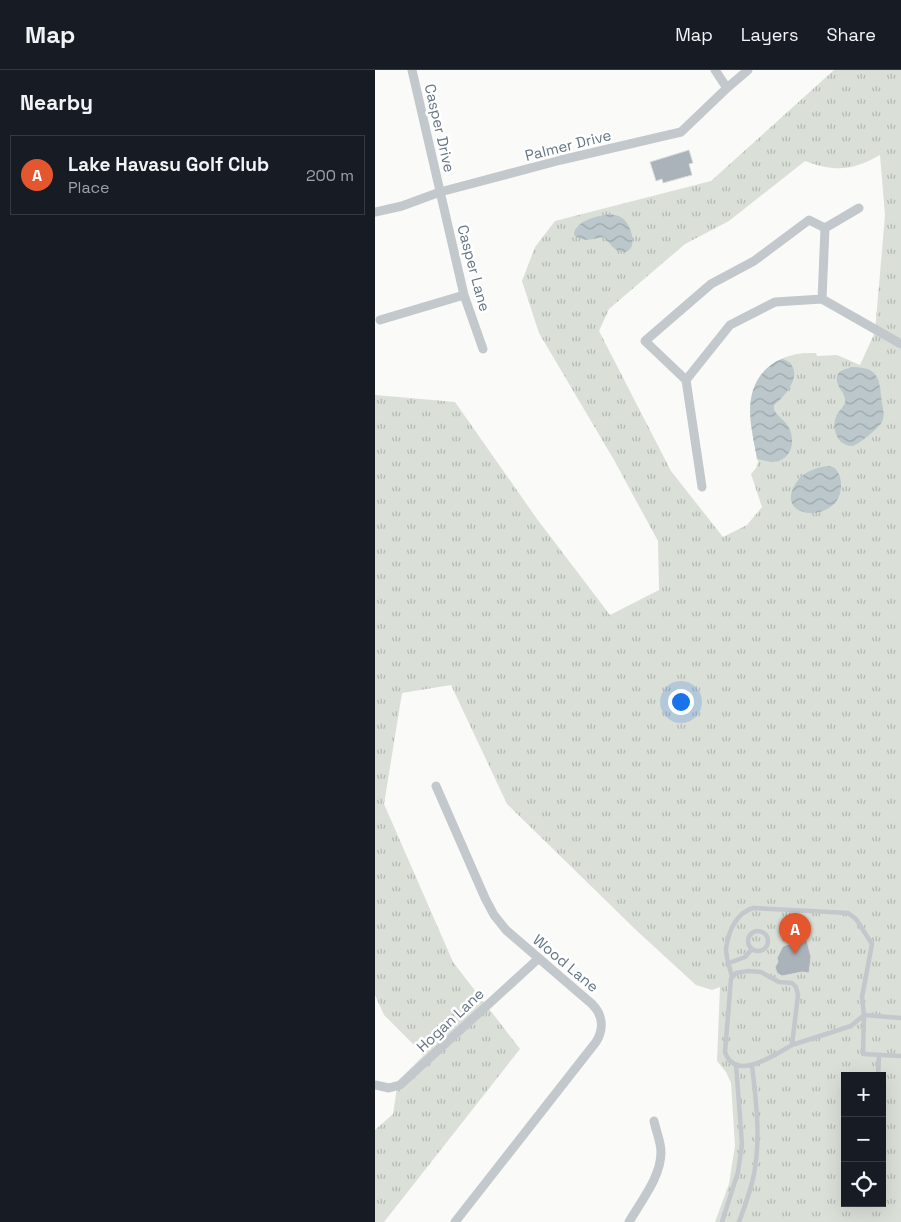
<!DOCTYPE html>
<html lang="en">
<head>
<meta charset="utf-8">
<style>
	body { margin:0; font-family:"Space Grotesk",sans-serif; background:#242831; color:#f1f3f6 }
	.controls { position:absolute; right:15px; bottom:15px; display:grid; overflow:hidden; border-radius:0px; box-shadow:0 5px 20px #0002 }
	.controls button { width:45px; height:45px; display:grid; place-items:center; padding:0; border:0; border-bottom:1px solid #363941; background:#171b24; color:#f1f3f6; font:25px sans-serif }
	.you { position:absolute; left:305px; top:631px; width:18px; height:18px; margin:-12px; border:4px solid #fff; border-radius:50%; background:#1a73e8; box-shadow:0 0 0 8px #1a73e833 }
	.badge { display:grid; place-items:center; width:32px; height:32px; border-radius:50%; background:#e4572e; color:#fff; font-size:16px; font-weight:700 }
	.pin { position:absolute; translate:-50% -41px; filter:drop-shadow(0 1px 2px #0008) }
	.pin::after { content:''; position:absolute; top:26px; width:18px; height:15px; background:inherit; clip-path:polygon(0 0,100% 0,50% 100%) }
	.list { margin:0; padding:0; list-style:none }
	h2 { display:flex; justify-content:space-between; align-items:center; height:65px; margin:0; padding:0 20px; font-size:21px }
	h2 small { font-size:16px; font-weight:400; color:#9ea1a6 }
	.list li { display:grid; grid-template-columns:32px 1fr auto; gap:15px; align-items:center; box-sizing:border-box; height:80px; margin:0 10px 10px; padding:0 10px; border:1px solid #363941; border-radius:0px }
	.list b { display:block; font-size:19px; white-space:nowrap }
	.list p { margin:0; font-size:16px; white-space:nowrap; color:#9ea1a6 }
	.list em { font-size:16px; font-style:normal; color:#9ea1a6 }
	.icon { flex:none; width:28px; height:28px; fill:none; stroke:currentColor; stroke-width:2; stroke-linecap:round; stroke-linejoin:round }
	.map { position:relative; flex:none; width:526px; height:1152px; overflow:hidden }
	header { display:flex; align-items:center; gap:30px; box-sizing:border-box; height:70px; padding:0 25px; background:#171b24; border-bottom:1px solid #363941 }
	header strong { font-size:24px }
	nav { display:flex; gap:28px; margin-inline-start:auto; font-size:18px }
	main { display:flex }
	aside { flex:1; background:#171b24 }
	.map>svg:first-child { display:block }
	.grass { fill:url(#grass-tufts); fill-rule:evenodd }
	.water { fill:url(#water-waves) }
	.building { fill:#aab3b9; stroke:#dcdcda }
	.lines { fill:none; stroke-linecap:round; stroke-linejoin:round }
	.service { stroke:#c3c8cc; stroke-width:4.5 }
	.minor { stroke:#c3c8cc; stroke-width:9 }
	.labels { text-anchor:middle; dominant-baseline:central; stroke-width:5; stroke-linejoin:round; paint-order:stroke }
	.street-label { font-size:15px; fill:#657683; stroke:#fff }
</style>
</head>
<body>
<header>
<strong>Map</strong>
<nav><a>Map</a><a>Layers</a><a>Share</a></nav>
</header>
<main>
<aside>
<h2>Nearby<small></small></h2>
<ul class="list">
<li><span class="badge">A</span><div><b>Lake Havasu Golf Club</b><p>Place</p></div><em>200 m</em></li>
</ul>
</aside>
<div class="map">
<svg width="526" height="1152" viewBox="0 0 526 1152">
	<defs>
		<pattern id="grass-tufts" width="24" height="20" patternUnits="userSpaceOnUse" patternTransform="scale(1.25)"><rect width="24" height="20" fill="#dadfd7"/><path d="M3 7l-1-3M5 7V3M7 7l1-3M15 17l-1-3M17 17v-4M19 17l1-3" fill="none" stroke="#b4b9b4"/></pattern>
		<pattern id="water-waves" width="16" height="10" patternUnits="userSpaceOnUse" patternTransform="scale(1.25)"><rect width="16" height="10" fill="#bbc7cb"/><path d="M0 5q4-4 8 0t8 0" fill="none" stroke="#9ca6aa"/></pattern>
	</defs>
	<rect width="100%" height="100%" fill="#fafaf8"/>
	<!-- grass -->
	<path class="grass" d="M459,0H526V1152H340L354,1114L360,1076L356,1013L351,1002L342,991L345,917L337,920L321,915L261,860L132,734L76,615L27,623L9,734L78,892L145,979L9,1152H0V1060L18,1044L23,1011L49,985L9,945L0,925V325L80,332L162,449L235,545L284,520L283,471L239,390L164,263L147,211L160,177L180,151L336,111ZM505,85L510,145L500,262L485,295L462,285L442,286L441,283C432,283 423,283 414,286C390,293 374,317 375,342C375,358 380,375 383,392L381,398L376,404L387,437L372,455L348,467L296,401L224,261L234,239L310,174L354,151L430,91C461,102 476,101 505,85ZM470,1006H507V1133H470Z"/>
	<!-- water -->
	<path class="water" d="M235,144C239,145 243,145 247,148C257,154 265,184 246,182C239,181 234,171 228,167C217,169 209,173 199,165C200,150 223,146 235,144Z
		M408,289C432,299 412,325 399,335V340C403,347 411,351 414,358C421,372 416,391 398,392C393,392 388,390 382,389C377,359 366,324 391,299C396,295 401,290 408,289Z
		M477,297C506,297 504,311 507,333C508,339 510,346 507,352C505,357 482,376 477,376C473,376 469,374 466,372C459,365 457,352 463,343C465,340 468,337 470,333C472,323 460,317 462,307C463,300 471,299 477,297Z
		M454,396L460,398C464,403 466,408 466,416C466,454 397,451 421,413C428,402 441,397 454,396Z"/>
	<!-- building -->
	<path class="building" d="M314,80L318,93L314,94L317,105L288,113L287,109L281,111L275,92Z
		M417,863L432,871L436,887L434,903L427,902L407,906L402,903L400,897L403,892L402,888L408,876L415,874Z"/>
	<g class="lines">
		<!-- service -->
		<path class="service" d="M373 871a10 10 0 1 1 20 0a10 10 0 1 1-20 0Z
			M354,893L370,887L377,879
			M373,901L386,902L404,912L417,913L421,917L423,925L417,975C401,984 360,1013 350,982L356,909L361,903Z
			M357,907C355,898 351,888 351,879C353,862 361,843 378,838L473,843L481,849L497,874L487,927L489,945L526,948
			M489,945L488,984L526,986
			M417,975L476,956L489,945
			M503,1006L504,985
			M347,1152L363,1102L367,1074L361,994
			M364,1152C370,1136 376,1120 379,1104C386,1067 381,1031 377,995"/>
		<!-- minor -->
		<path class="minor" d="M37,0L89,225L108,279
			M340,0L352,18
			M0,142L27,136L65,122L186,90L306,62L352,18L373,0
			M450,158L484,138
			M447,229L450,158
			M5,250L89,225
			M311,310L270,271L336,214L379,191L434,150L450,158
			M311,310L355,255L400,232L447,229L526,274
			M311,310L327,417
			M61,716L110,828L119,845L131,860L217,934C228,945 229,959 221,972L80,1152
			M0,1015L14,1018L25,1015L164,888
			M254,1152C266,1131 286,1107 286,1082C286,1072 281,1061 279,1051"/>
	</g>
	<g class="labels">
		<!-- street labels -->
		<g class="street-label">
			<text transform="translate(65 58) rotate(77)">Casper Drive</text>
			<text transform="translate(193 75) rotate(-14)">Palmer Drive</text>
			<text transform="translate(99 198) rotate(75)">Casper Lane</text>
			<text transform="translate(191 893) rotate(40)">Wood Lane</text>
			<text transform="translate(75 950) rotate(-43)">Hogan Lane</text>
		</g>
	</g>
</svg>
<div class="controls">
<button>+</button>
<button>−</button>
<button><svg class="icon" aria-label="locate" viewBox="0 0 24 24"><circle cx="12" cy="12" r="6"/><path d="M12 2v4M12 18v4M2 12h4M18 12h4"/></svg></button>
</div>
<div class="you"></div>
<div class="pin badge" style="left:420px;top:884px">A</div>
</div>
</main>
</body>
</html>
